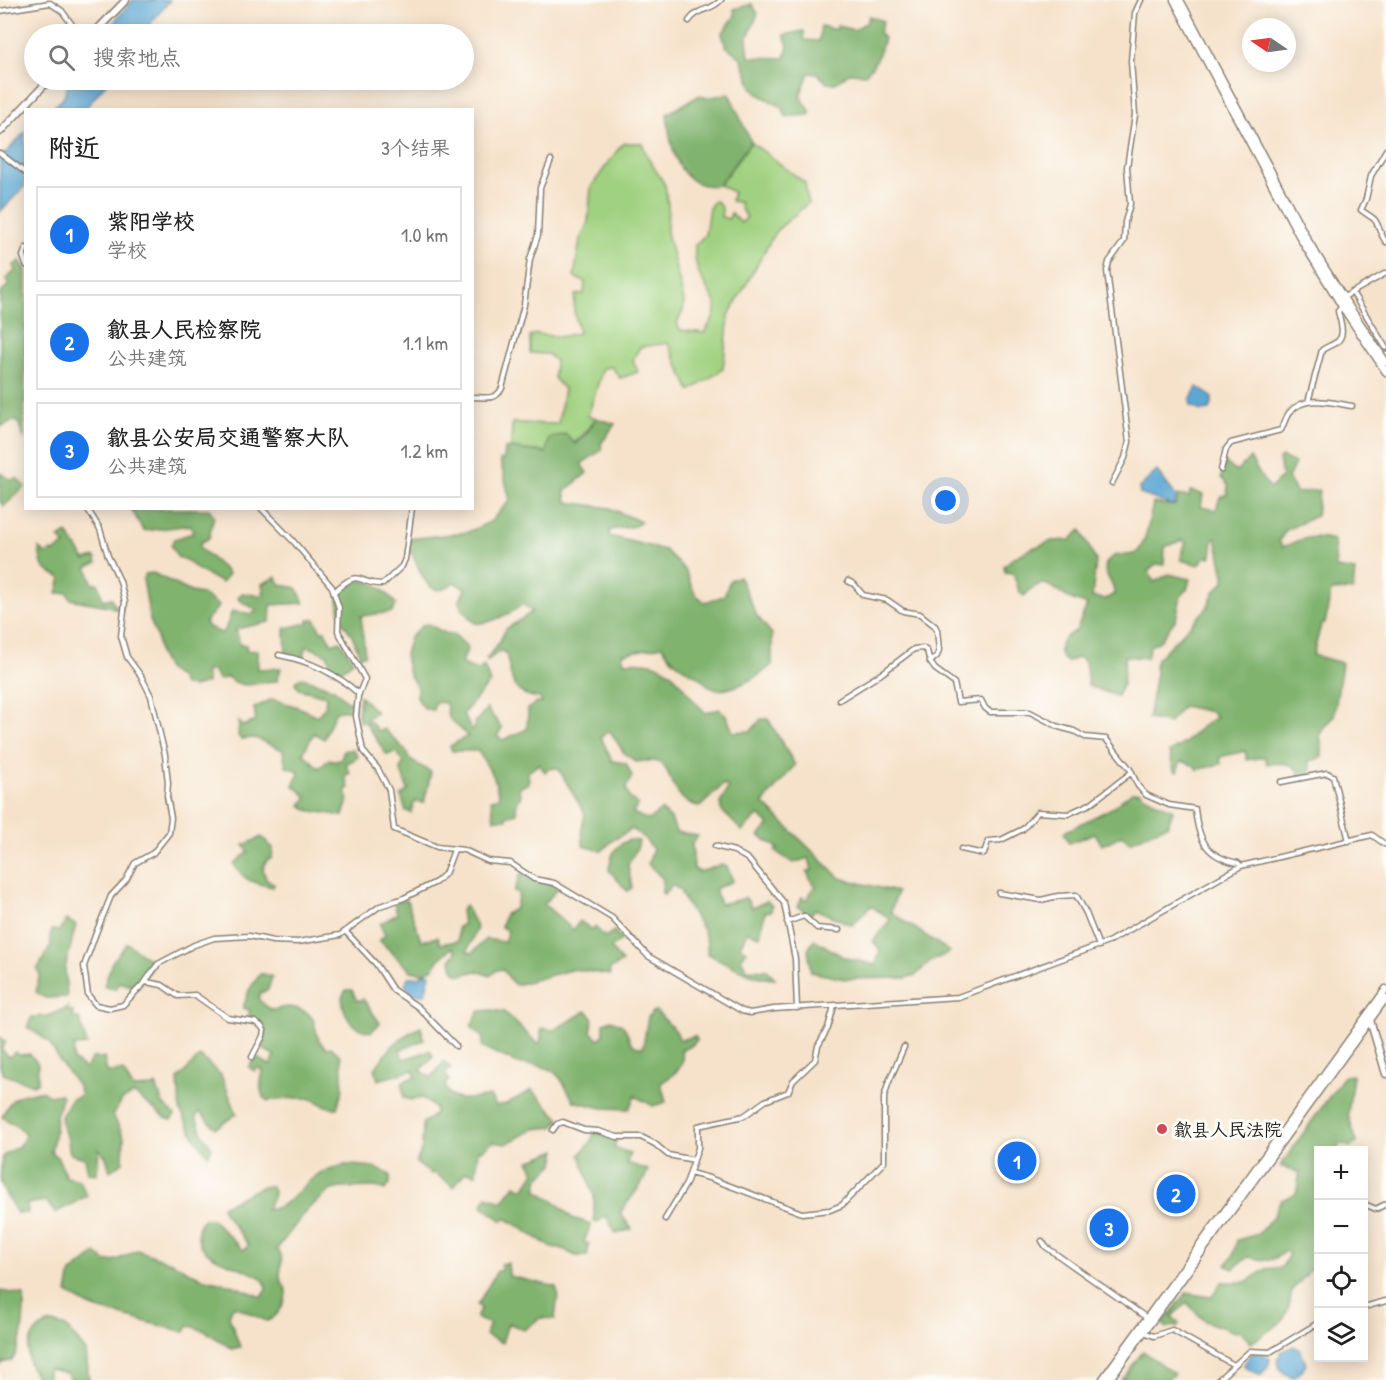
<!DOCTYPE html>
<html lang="zh">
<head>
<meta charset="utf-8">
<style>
	body { margin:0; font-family:"Patrick Hand","LXGW WenKai TC",sans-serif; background:#f6f6f6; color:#222 }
	.controls { position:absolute; right:18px; bottom:18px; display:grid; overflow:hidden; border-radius:0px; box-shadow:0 3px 15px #0003 }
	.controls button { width:54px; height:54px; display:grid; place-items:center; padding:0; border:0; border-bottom:2px solid #e0e0e0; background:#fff; color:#222; font:30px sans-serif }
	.compass { position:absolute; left:1242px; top:18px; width:54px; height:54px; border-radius:50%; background:#fff; box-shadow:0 3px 15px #0003; rotate:283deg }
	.you { position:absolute; left:946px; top:501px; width:21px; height:21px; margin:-15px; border:4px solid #fff; border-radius:50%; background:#1a73e8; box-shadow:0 0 0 9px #1a73e833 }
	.badge { display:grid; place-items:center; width:39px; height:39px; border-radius:50%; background:#1a73e8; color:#fff; font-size:20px; font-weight:700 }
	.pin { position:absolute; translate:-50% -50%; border:3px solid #fff; box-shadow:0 2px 6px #0006 }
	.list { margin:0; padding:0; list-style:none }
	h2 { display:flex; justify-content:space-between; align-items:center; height:78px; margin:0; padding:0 24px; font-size:26px }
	h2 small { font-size:20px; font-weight:400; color:#767676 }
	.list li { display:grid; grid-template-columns:39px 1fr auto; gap:18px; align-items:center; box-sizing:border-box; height:96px; margin:0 12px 12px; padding:0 12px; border:2px solid #e0e0e0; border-radius:0px }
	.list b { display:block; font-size:22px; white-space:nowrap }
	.list p { margin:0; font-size:20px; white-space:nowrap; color:#767676 }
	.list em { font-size:20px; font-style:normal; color:#767676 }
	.icon { flex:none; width:33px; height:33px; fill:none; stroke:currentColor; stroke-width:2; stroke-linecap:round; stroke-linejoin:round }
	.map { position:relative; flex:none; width:1386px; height:1380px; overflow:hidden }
	.search { position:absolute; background:#fff; box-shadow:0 3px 15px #0003; left:24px; top:24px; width:450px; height:66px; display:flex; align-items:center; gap:15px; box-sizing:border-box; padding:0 21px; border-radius:33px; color:#767676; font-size:22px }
	.panel { position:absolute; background:#fff; box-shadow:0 3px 15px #0003; left:24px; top:108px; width:450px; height:402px; border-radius:0px }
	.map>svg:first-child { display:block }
	.green { fill:#a0d180; stroke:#5e764e; stroke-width:1.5 }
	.forest { fill:#80b36e; stroke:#4e6845; stroke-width:1.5 }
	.water { fill:#5ba7d4; stroke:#3c6278; stroke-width:1.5 }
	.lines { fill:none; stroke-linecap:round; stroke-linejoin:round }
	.street-casing { stroke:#897f73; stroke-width:7 }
	.secondary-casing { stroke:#897f73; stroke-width:9 }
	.street { stroke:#fff; stroke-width:4 }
	.secondary { stroke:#fff; stroke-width:6 }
	.poi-dot { fill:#d1495b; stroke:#fdfcf7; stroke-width:2 }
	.labels { text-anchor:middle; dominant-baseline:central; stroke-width:6; stroke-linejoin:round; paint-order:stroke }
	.poi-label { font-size:18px; fill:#1c1c1c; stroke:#fdfcf7; text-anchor:start }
</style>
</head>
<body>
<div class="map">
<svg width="1386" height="1380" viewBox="0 0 1386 1380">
	<rect width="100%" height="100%" fill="#fdfcf7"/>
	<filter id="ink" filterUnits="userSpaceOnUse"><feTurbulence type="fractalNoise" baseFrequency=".0167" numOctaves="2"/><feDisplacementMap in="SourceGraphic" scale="12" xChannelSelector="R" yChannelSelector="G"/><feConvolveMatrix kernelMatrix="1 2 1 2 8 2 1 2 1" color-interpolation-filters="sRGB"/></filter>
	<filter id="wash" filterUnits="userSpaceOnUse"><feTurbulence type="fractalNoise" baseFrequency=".008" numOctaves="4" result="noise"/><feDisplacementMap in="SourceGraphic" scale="24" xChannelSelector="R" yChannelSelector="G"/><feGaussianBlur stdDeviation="1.35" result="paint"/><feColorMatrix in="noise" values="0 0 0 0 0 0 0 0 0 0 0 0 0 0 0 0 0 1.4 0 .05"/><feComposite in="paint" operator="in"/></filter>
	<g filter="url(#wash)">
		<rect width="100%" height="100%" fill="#f6e2ca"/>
		<!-- green -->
		<path class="green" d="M751,142L805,183L808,203L776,231L729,315L723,369L690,391L668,343L640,347L633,360L638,372L620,378L612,367L603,368L588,416L596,418C571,457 553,454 511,448L512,423L558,424L564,389L554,378L555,361L548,354L530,353V336L537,334L559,337L579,333L574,311L575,295L584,294L585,282L574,277L580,240L588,223L591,187L619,148L624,143H642L648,158L665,185L668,204L667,232L684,301L683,311L677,323L680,330L704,333L714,317L716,304L698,272L695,258V245L705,235L709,208L714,201L718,202L722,210L721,217L729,219L731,213L741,223L747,217L740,208L741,203L731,201L733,192L719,185Z"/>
		<!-- forest -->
		<path class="forest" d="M752,4L758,14L747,39L749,57L785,58L788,46L784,35L804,31V40L819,41L821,26L836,30L837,26L854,30L867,22L869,16L883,21L879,33L884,38C880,52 876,65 865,74L849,73L836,83H827L818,74L809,73L800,96L811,112L809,115L786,117L782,107L756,93L751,85L741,58L726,46L722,34L735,16L734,9Z
			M729,93L751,142L719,185C677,192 670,145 667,114L700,95L707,98Z
			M20,261L26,270L24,439L18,422L12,421L0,427V294L9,284L6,279L16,270L13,266Z
			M596,418L615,424L601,444L602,450L581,464L587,473L565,491L567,502L610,508L641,522L635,526L610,530L609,536L665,550L685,570L695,594L705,602L724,596L730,580L739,576L757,616L772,634V665C760,676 728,695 712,688C707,685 702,679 697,676C680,666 673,663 662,646L622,654L624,662C678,658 674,684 706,713L719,709L726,715L733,732L751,731L761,719H768L795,765L763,803L840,878L897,892L891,912L950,952L931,961L916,975L906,978L845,979L811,972L808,950L814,939L843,957L876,965L880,950L873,941L891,919L871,906L852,925L815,909L810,916L798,906L802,897L806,900L816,885L812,883L807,872L812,870L809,858L793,863L775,851L778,848L759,836L769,825L759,815L742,831L721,810V801L728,788L724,784L700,807C694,805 687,803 683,799C662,778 676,755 636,762L624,753L610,731L601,737L612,761L626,763L632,776L626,788L629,797L638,805L633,813L648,820L661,810L671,819L676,832L698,836L692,843L694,869L700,872L723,864L727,866L733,881L715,889L720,904L746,898L752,908L767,901L772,906L771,911L765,912L760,936L747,932L740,947L747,951L741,959L747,969L767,970L776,979C752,979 728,963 707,954C710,926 687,914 680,890L672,885L664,894L662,893L663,879L648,864L653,849L643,837L632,829L613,840L602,851L583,846L582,827L585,814L558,768L548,769L545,772L539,764L528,772L529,783L518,788L521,795L516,806L517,813L506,816L507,819H494L491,800L499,797L494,777L478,751H452L450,746L468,736L448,717L446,703L435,702L433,710L425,709L417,698V688L408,672L405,654L410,637L423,625L428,624L447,634H454L468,648L461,664L478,670L484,666L490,682L463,714L472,730L476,726L474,723L487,709L502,728L497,736L503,740L527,729L528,709L535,703H542L540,698C509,695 513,680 506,654L503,651H500L488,660L486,659L498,644L506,629L532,612L523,604C514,612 486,626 475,623L462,610L459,602L465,589L454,582C430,605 420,572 412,553L407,554L410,539L468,532L490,522L510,500L500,460L504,459L505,449L511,448L546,453L549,438L566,434L575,444L586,434Z
			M1282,457L1295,463L1288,478L1297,493L1319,490L1316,516L1286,530L1279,541L1283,547C1302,538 1313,534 1334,540L1336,568L1355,571L1353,590L1331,591L1325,624L1321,625L1313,655L1342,663L1334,716L1323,728L1320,736L1322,746V758L1309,761L1311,774L1300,776C1295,761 1281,763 1267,764L1265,757L1247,760L1245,751L1220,757L1221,764L1197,770L1195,766L1181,761L1177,772L1174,771L1169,752L1185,743L1200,728L1216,717L1211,712L1183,706L1169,723L1148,719L1156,673L1155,666L1157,659L1207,608L1214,592L1224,582V575L1216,538L1213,540L1211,555L1210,557H1205L1199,565L1181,560L1182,550L1186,543L1182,540L1165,547L1164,565L1156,564L1148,571L1154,582L1169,574L1190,579L1187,590L1181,596L1176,619L1160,641L1150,646L1147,658L1125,656L1123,684L1117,696L1088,686L1085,662L1079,657L1067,662C1052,651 1062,637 1076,631L1087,605C1081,602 1075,601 1069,598C1050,588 1045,573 1024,596L1019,591L1013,573L1005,572L1004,566L1013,558L1030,549L1052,541L1070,540L1081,530L1096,561L1092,597L1106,599L1114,594C1115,582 1102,576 1106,564C1116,548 1124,559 1136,553C1145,548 1151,514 1153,503L1174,506L1177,503L1178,495L1189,497L1190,491L1203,494L1201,507L1216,510L1220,497L1227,494L1228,485L1221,478L1225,462L1236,472L1250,458L1263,480L1271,488L1282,477L1279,459Z
			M0,473L11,480L17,478L25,487L4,506L0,502Z
			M131,509H209L214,516L209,538L200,543V548L227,572L228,574L222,583L198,570L186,560L177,557L171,545L174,539L193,533L191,525L144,531Z
			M67,533L85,560L95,557L97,563L87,567L93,584L98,583L103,600L112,598L114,605L122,606V611L108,606L70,599L67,592L57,594L61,578C43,569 41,569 39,548L46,554L50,551L53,552L65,545L59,538Z
			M153,573L191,592L202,594L219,606L205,622L207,626L221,633L225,630L232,611L252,614L257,610L239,600L238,598L242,593L262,596L264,595L262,584L276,577L281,585L297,588L304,603L271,605L270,622L236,629L240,645H246L247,651L257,650L258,669L281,668L277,681C256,681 246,692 227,677L219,680L212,670L204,673L207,679V683L193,687L183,685L180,678L167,669L159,653L157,637L150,620L143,579L146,574Z
			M352,580C374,580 383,588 396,604L392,612L361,616L365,655L360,656L352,635L341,620L337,593Z
			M315,619L321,631H325L332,644L340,641L353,661L338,673L331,670L328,655L307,646L302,659L286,654L285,628L308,623V620Z
			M301,677L334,689L349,703L355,700L353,709L335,712L324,739L314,733L303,753L319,768L329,759L338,761L342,758L343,751L353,749L358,757L346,764L350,773L345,776L349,788L346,789L348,800L343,816L307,810L301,805L306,798L305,795L293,785L299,774L297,770L286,767L283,750L255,738L241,739L238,736L239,722L243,726L256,721L254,708L272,699L298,707L317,716L325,707L326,696L299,689L295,683Z
			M360,696L376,712L367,718L378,731L384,729L408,753L407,755L410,760L431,772L424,803L415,801L411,813L406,811L401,796L408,790L400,768L404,762L396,752L387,755L364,721L359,723L358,714Z
			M1132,792H1140L1144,796L1173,810L1168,825L1130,842L1122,835L1102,845L1095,833L1069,843L1064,832L1112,808Z
			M262,837L273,848L272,858L266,861L263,869L266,879L274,884L273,887C254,883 244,882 234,864L248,852L244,845Z
			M629,840L639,841L638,846L628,865L632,888L627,891L609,870C611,855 614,846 629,840Z
			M521,873L534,882L550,884L558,889L544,904L573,930L580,921L592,930L595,927L605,937L614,931L622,939L611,948L622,962L609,970L610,975L574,969L516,985C508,982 509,974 502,969L497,970L490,976L477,971L460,975C452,972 452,965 451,958L456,953L453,947L438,960L434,968L422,973L411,971L379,940L385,936L380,924L397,914L394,903L407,900L421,941L438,937L440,944L458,941V927L463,925L461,910L465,905L477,928L467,951L472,953L486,939L504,942L508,931L501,927L505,914L515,909L519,893L514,891Z
			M66,920L76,925L65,968L67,997L45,998L36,992L40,973L37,970L51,945L50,936L52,930L59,931Z
			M127,943L154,963L138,988L119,982L116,989L104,986L112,962Z
			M260,974H264L272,977L268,990L260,993L259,1000L271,1010C277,1010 284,1006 290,1007C327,1013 307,1034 326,1048L331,1047L341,1056L343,1089L337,1108C327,1109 320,1102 311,1099C307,1097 274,1099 268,1101C257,1092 261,1083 263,1070L257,1068L254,1071L249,1067L256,1057L270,1065L275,1056L262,1048L265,1042V1026L261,1023L247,1019L250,1010L243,1008L249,990Z
			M346,990H352L357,1001L363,999L380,1023L371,1032C352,1030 343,1014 342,997Z
			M68,1007V1011H73V1018H79L87,1045L74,1046L73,1060L85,1069L92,1058H104L107,1072L123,1071L133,1088L153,1087L156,1085L163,1104L175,1115L171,1120L167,1119L134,1094L122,1100L113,1115L124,1137L123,1162L110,1171L106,1157L99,1149L97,1174L88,1173L85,1158L71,1154L69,1150L68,1139L63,1129L61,1117L71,1099L81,1095L78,1086L60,1062L49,1042L27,1027L32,1017L48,1016Z
			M492,1010L504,1012L537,1043L541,1041V1028L554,1030L586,1011C595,1016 593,1023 591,1032L599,1039L604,1034V1023L611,1020C615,1022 621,1023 624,1027C630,1036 629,1049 643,1047L648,1017L652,1012L656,1011L676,1031L680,1040L695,1036L697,1040L691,1046L681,1050C687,1067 673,1075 661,1083L666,1102L653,1106L635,1096L629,1109L602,1108L574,1101C569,1094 565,1084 559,1077C549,1064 529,1065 515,1063L511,1060L482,1047L483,1038L471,1027L479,1011Z
			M421,1027L424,1040L400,1050L403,1059L430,1051L433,1056L421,1070L431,1078L444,1062L451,1068L445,1074L449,1080L445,1085C450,1106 473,1098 490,1096L496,1106L506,1104L532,1090L560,1119L553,1127L534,1129L506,1144L492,1142L483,1150H478L476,1174L465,1172L454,1187L434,1173L431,1174L416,1163L422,1148L423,1123L433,1116L436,1110L423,1098L411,1100L404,1098L402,1084L405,1080L416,1077L413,1070L378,1080L375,1069C387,1050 400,1036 421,1027Z
			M0,1037L6,1042L1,1049L9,1057L15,1052L19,1055L30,1054L38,1064V1082L33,1085L3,1074L0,1067Z
			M200,1056L221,1075L237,1114L216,1128L199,1112L196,1117L203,1135L212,1148L208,1155L195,1138L180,1110L178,1079Z
			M1353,1075L1348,1114L1357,1143L1350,1147L1344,1144H1340L1337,1150H1318V1262L1292,1290L1289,1306L1283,1321L1251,1343L1240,1331L1235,1332L1205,1321L1187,1303L1172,1316L1179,1324L1177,1327L1174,1325L1167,1328L1162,1324L1186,1293L1211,1297L1222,1282H1246L1266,1269L1282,1267L1289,1254L1285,1251C1271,1263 1266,1261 1248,1257L1233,1269L1226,1265L1233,1256L1237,1240L1258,1234L1274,1215L1281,1200L1296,1194L1300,1173L1280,1166L1344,1076Z
			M42,1091L49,1096L60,1094L62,1096L56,1116L55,1131L51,1152L58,1158L66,1177L79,1180L87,1196L55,1213L46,1201L27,1204L28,1213H17C12,1205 4,1193 1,1183C0,1178 1,1158 4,1155C13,1148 21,1148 25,1135L20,1128L2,1117C11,1096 18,1094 42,1091Z
			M594,1132L617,1138L614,1148L630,1153L627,1163L648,1170L643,1182L620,1213L632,1229L616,1234L606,1216L596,1223L594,1221V1196L580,1155L591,1142Z
			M557,1150L554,1164L539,1178L536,1190L558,1204L572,1218L591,1224L584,1242L589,1244L587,1256H576L560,1248L551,1247L507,1219L501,1220L482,1206L487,1196L502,1202L515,1185L524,1189L535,1172L529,1161Z
			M345,1165C361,1165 376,1166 390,1175V1184L385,1190L376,1187L340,1188L331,1190L306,1211L277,1249C285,1257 280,1267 280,1277C281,1282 285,1286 286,1290C287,1302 277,1319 266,1321L237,1307H233L229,1316L240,1347L232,1349L205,1331L188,1325L185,1332L97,1309L89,1306L67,1293L71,1273L96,1253L106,1262L117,1260L137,1250L171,1262L201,1278L232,1285L262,1297C284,1268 210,1270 199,1242C196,1233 198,1227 203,1219H212L243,1250L249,1245L223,1212L222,1206L261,1187L271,1186L274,1195L266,1210C290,1208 299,1187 317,1175C325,1169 336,1167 345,1165Z
			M508,1263L509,1276L556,1287L558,1294L555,1319L540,1318L524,1330L508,1323L502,1343L485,1335L490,1324L476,1318L481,1308L477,1305L497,1271H501V1264Z
			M0,1291L24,1295C24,1318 24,1341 12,1361L4,1362L0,1366Z
			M53,1323L66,1327L86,1351L89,1380H71L66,1373L48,1369V1380H38C35,1374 31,1369 29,1363C24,1345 35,1325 53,1323Z
			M1143,1351L1174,1374L1167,1380H1122Z"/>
		<!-- water -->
		<path class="water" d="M133,0H170L142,34H107L112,24Z
			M70,80H109L85,109H52L63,98Z
			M25,132V186L0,212V159Z
			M1197,387L1212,397V404L1210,410L1201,411L1191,406L1190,400Z
			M1157,471L1176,496L1175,504L1171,505L1140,494L1139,488Z
			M427,972L430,975L425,994C416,996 409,993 405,985L408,977H419Z
			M1294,1346L1301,1351L1306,1364L1302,1371L1294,1377C1286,1376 1278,1369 1277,1361L1281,1352Z
			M1253,1352L1264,1354L1270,1359L1268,1367L1260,1375L1245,1367L1244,1364Z"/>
	</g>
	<g filter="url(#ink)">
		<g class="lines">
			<!-- street casing -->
			<g class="street-casing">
				<path id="street" d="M0,11L50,3L62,11L79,34
					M689,21C700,6 710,12 721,0
					M1386,150L1371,176L1366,199L1361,210C1365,213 1370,216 1374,219C1380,226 1380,235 1386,242
					M0,153L26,173
					M26,248L23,256L26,265
					M1352,292L1386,348
					M1344,297L1386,273
					M472,397C485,397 496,401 502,388L524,305L530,259L538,235L540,188L551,160
					M1308,402L1322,350C1326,347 1330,346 1335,343C1347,337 1340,321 1338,311L1342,307
					M1221,470L1226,449L1231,443L1281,430C1284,425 1285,418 1289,413C1304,394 1333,403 1352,406
					M1112,483L1125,458L1129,442L1107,271L1109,262L1124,241L1125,222L1130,204L1127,167L1135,115L1131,61L1135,13L1141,0
					M87,508L100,529L108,556L120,581L125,602L121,636L127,657L141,676L151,696L165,755L168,783L167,796L171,818L169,833L153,853L135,863L126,880L111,896L96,933L84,966L88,995L96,1005L110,1008L123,1005L145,982L158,964L194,945L214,938L249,936L273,941L298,942L340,935L380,906L404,898L436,882L445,874L454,850
					M261,508L294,542L332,587L339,608L338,631L365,679L358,696L356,716L363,751L378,769L389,790L394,829L437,847L464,850L488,861L510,863L534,879L554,883L612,918L648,956L742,1011L750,1013L774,1009L958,997L1108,942L1241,866L1372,835L1386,845
					M848,581L854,584L863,595L887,600L903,611L920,614L935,626L937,630L939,650L937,656L930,662
					M334,592C362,566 356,585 383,584L402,566L405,559L412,508
					M279,655C310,661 336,673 359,694
					M839,700L881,674L914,649L923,648L927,651L930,662L935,669L954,683L958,702L981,700L985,708L990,712H1030L1059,727L1074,731L1085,737L1106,739L1130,769L1138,786L1146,795L1169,805L1195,809C1198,839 1206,857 1238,863L1241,866
					M1281,782L1327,773L1333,776L1349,841
					M715,846L734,851L748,859L784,903L795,959L797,1008
					M961,849L984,854L988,841L1001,840L1023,829L1038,812L1068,814L1090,804L1132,772
					M999,893L1041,900L1058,896L1076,895L1086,913L1099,946
					M787,922L804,916L817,928L839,930
					M346,932L376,964L393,990L418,1007L456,1046
					M146,982L162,985L178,996L195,995L228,1018L255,1022L261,1026L264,1030L263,1036L252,1057
					M553,1130L557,1124L563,1122L584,1130L598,1131L617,1137H641L655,1144L668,1155L694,1160
					M690,1173L709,1178L802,1213L830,1210L842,1205L884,1162V1098L888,1084L904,1047
					M1364,1204L1376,1209L1386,1204
					M665,1219L686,1184L698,1148V1126L744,1116L765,1101L788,1092L793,1081L815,1060L818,1046L828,1028L834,1006
					M1042,1241L1046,1247L1147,1318
					M1364,1307L1386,1301
					M1144,1332L1154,1336L1172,1330L1234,1365
					M1218,1380L1250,1351L1270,1352L1318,1323"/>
			</g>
			<!-- secondary casing -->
			<g class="secondary-casing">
				<path id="secondary" d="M1174,0L1302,241L1343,308L1386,372
					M1180,0L1307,239L1348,305L1386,362
					M93,34L126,0
					M0,132L49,80
					M1370,1020L1386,1074
					M1102,1380L1386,989
					M1109,1380L1386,998"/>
			</g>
			<!-- street -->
			<use href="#street" class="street"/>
			<!-- secondary -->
			<use href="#secondary" class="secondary"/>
		</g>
	</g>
	<!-- markers -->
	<circle class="poi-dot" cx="1162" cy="1129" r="6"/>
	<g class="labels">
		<!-- poi labels -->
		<g class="poi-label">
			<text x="1174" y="1129">歙县人民法院</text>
		</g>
	</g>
</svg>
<div class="controls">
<button>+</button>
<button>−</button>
<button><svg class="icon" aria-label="locate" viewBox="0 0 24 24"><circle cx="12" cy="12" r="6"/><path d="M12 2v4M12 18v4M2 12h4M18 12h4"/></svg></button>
<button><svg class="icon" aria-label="layers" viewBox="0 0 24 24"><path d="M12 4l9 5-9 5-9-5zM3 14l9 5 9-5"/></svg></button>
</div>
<svg class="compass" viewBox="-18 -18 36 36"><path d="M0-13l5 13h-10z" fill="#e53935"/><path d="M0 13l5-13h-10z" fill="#767676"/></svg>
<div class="you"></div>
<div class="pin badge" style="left:1017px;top:1161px">1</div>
<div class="pin badge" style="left:1176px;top:1194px">2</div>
<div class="pin badge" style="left:1109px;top:1228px">3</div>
<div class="search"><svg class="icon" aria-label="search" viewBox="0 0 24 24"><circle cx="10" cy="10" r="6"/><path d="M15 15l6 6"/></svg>搜索地点</div>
<section class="panel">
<h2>附近<small>3个结果</small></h2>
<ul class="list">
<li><span class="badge">1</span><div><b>紫阳学校</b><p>学校</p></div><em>1.0 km</em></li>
<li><span class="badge">2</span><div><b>歙县人民检察院</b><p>公共建筑</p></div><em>1.1 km</em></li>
<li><span class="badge">3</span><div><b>歙县公安局交通警察大队</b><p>公共建筑</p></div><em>1.2 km</em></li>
</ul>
</section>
</div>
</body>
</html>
